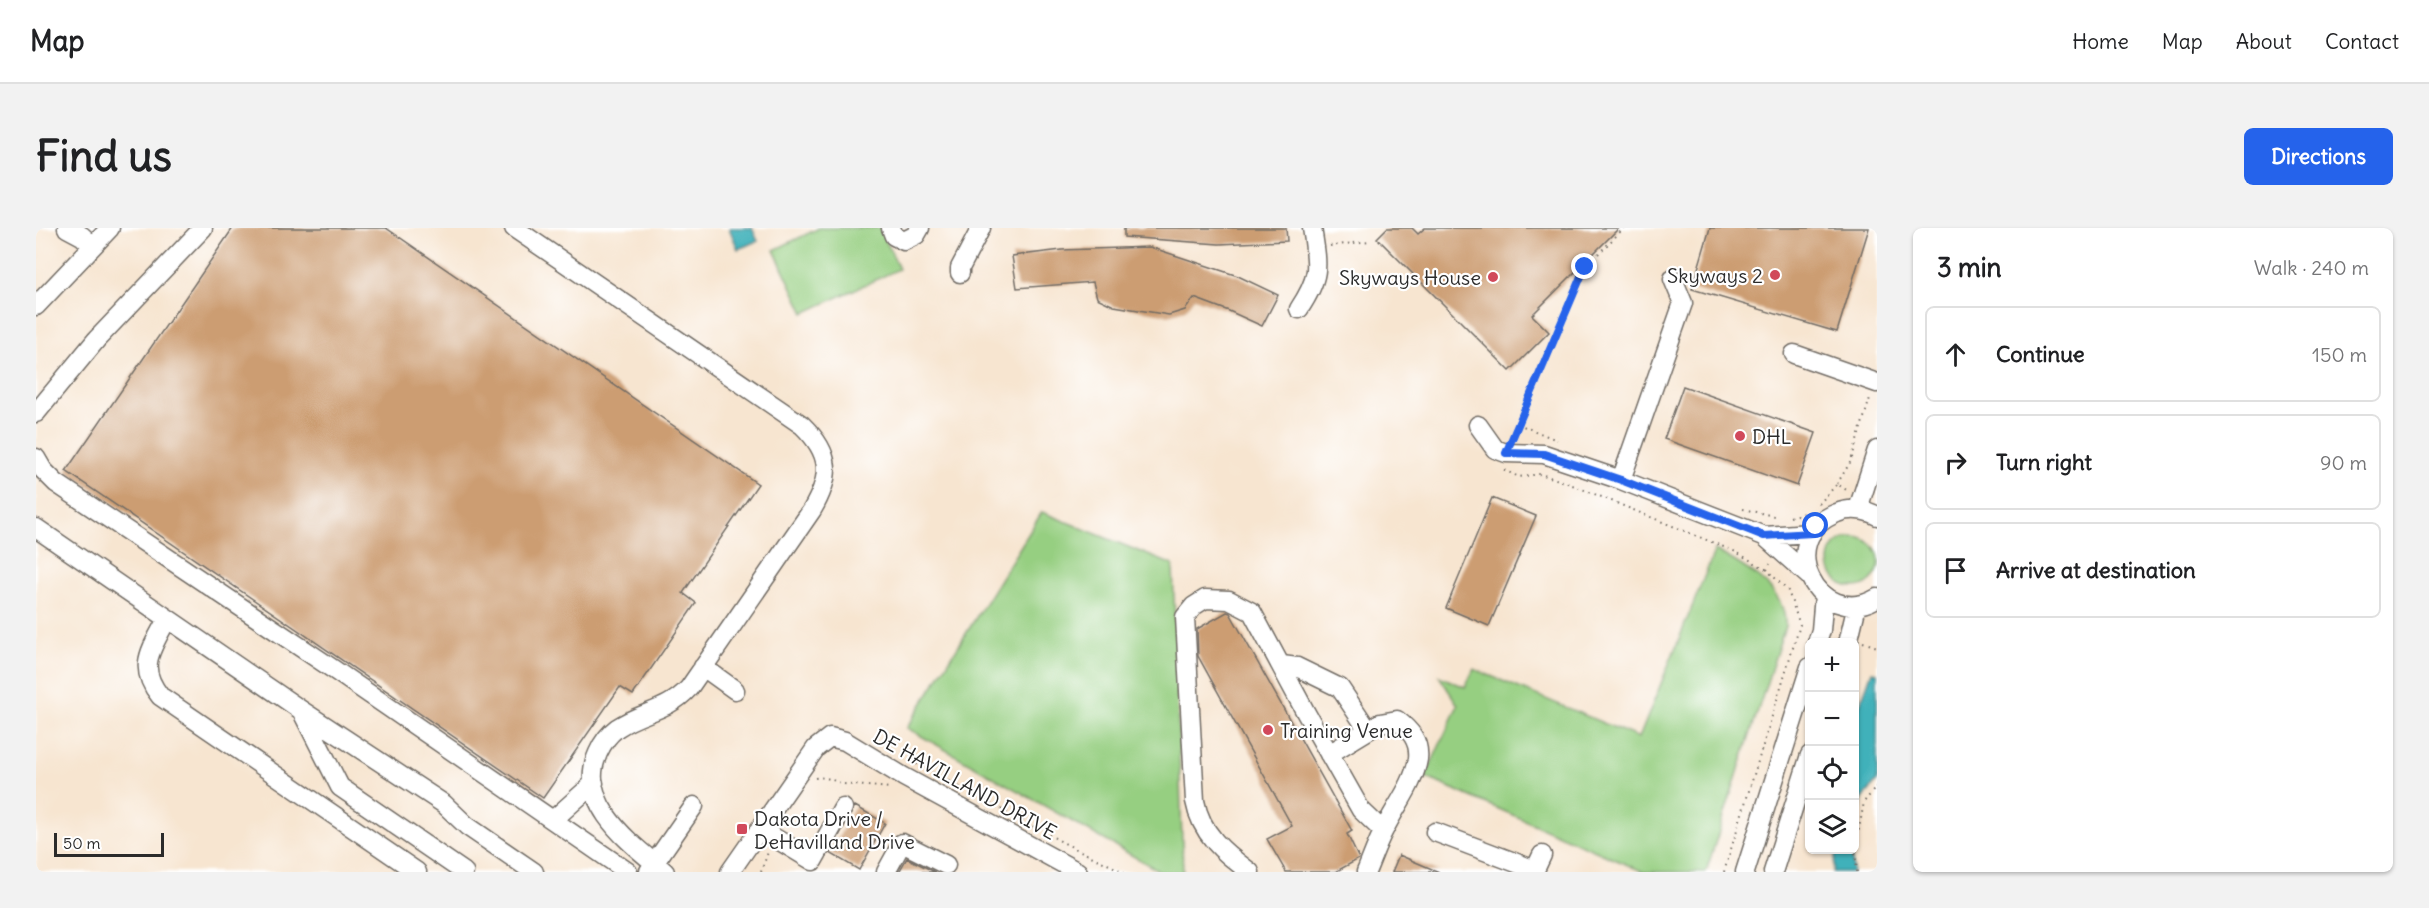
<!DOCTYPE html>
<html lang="en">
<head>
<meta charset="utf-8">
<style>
	body { margin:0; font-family:Delius,sans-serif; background:#f2f2f2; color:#202124 }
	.controls { position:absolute; right:18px; bottom:18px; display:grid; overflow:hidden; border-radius:9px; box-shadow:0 2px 4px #0004 }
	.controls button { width:54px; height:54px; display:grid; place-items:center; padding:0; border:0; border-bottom:2px solid #e0e0e0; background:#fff; color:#202124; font:30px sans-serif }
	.scale { position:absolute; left:18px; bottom:15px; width:110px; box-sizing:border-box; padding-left:6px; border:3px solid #2b2b2b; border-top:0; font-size:16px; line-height:21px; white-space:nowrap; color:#2b2b2b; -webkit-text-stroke:4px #fff; paint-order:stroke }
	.stop { position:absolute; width:18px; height:18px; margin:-14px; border:4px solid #2563eb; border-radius:50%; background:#fff }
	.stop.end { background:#2563eb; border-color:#fff; box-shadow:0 2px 6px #0008 }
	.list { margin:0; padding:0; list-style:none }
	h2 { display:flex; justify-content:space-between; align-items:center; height:78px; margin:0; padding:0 24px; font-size:26px }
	h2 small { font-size:20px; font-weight:400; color:#757577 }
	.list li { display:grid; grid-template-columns:39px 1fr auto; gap:18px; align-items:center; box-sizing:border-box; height:96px; margin:0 12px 12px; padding:0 12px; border:2px solid #e0e0e0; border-radius:9px }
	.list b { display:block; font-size:22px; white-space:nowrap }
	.list em { font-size:20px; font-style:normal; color:#757577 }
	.icon { flex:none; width:33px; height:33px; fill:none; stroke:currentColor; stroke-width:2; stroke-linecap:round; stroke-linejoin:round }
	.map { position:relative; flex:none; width:1841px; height:644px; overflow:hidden; border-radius:9px }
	header { display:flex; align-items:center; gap:36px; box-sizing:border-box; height:84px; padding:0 30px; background:#fff; border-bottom:2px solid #e0e0e0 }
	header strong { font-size:28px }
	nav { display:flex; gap:33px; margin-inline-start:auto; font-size:21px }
	.intro { display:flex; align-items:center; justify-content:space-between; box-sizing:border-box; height:144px; padding:0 36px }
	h1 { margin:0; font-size:42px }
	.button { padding:15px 27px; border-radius:9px; background:#2563eb; color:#fff; font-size:21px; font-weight:700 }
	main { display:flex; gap:36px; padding:0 36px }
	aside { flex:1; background:#fff; border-radius:9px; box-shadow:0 2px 4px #0004 }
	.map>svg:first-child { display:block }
	.green { fill:#96cf81; stroke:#607d56; stroke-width:1.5 }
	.water { fill:#41b1ba; stroke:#366e72; stroke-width:1.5 }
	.building { fill:#cc9d72 }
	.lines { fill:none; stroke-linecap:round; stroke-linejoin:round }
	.minor-casing { stroke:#726c65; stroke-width:21 }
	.path { stroke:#726c65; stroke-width:2; stroke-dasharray:1.5 4.5; stroke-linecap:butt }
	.minor { stroke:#fff; stroke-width:18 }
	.route { stroke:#2563eb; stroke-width:8 }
	.poi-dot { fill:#d1495b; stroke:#fff; stroke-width:2 }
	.labels { text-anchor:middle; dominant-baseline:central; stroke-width:4.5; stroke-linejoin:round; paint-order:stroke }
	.poi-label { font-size:20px; fill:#2b2b2b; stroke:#fff; text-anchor:start }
	.street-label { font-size:20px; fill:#2b2b2b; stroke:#fff }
</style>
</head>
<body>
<header>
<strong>Map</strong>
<nav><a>Home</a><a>Map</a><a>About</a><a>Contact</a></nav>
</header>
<div class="intro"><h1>Find us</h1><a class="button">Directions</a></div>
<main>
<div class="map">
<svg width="1841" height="644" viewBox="0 0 1841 644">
	<rect width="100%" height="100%" fill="#fff"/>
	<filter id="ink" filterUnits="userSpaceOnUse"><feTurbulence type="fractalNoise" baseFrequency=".0167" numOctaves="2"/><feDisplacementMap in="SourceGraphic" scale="12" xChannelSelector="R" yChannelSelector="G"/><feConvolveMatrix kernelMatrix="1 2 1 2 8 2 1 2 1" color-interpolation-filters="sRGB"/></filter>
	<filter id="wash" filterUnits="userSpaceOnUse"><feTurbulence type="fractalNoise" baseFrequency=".008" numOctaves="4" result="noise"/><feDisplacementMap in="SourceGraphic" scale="24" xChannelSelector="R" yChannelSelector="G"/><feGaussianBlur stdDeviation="1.35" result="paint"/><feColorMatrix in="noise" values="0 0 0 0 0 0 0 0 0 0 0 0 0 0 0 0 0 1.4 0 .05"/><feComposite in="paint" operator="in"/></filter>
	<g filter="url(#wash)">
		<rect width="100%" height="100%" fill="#f7e5d0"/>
		<!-- green -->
		<path class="green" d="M783,0H844L863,41L768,85L738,22Z
			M1006,284L1137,337L1147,644H1125L871,500Z
			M1793 334a25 25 0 1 1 50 0a25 25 0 1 1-50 0Z
			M1679,322C1708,339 1751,360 1749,398L1670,644H1608L1389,549L1422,477L1403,448L1429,459L1438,441L1603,510Z"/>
		<!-- water -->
		<path class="water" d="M693,0H716L722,13L702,21Z
			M1836,443L1841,444V553L1826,572L1819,605V490Z
			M1800,622H1815L1817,644H1797Z"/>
		<g id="blocks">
			<!-- building -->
			<path class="building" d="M197,0H350L722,256L647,365L660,375L597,467L584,459L507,570L30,243Z
				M1088,0H1250L1251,13L1183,16L1088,9Z
				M1351,0H1376L1382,6L1389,0H1583L1496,87L1513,104L1474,143L1341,10Z
				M1674,0H1833L1801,104L1656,61Z
				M1114,19L1202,48L1242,67L1226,98L1193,83L1158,70L1149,82L1133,87L1078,78L1061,70L1057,54L981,60L976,28L1026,22Z
				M1647,158L1780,205L1761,258L1628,211Z
				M1456,270L1500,288L1453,398L1410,380Z
				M1191,384L1194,385L1316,603L1311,606L1323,631L1299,644H1250L1231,611L1256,598L1162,428L1161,401Z
				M819,578L849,595L823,642L794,625Z
				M1363,627L1403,644H1356Z
				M871,630L899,644H863Z"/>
		</g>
	</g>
	<g filter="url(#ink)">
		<use href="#blocks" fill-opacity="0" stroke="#726c65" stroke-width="1.5"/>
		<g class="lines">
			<!-- minor casing -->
			<g class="minor-casing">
				<path id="minor" d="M31,0L46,8L57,18
					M478,0L766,197C796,226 796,248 776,282L653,460C631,484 606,483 581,500C573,506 566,516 562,525C539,576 596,616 629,644
					M855,0L858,8L868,13L880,7L884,0
					M924,45V40L945,0
					M0,78L74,0
					M1263,81C1285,48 1282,38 1276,0
					M1758,126L1841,155
					M0,185L61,111L167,0
					M1442,197L1459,221L1470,225L1508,226L1585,252L1728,308L1773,348
					M0,230L7,242L20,255L297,441L592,644
					M1585,252L1647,75L1637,51
					M1822,281L1841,222
					M1841,288C1830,281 1813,280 1801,285C1736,310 1782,404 1841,370
					M0,300L265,482L408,576L431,598L498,644
					M1728,308L1776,305
					M131,391C116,421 100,438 124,468L381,644
					M1781,415L1785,402L1788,367
					M1812,415L1821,377
					M1246,437L1261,439L1304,460L1332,502
					M667,439L699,462
					M266,484L304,559L428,644
					M1293,526L1344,495L1361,492C1374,502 1384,513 1382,531C1378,556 1359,579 1348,602C1341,615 1336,630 1330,644
					M517,592L558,555
					M724,601L777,633L807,580
					M1399,604L1499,642
					M613,643L658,578
					M694,644L780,520L794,509L809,513L868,549L1042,644
					M850,644L866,615L910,637
					M1214,644C1188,625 1165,606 1159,573L1149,389L1158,378L1169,371L1193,372L1216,384L1270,485L1325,582L1347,603
					M1498,644L1506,627
					M1709,644L1774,439
					M1737,644L1774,527"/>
			</g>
			<!-- path -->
			<path class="path" d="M1294,18L1334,13
				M1482,196L1521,212
				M1477,210L1549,39L1588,0
				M1468,242L1483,249L1504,246L1529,254L1700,324L1731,342
				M1801,256L1815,233L1834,170
				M1783,276L1801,256L1812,263
				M1707,281L1742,289
				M1754,289L1771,284
				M1827,414L1841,419
				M875,533L1030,616L1088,644
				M779,550C791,548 797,553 808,556C823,558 838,558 853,560
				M725,644L732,624
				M1688,644L1764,397L1752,363L1731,342L1734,336
				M1821,644L1819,623L1828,574L1841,558"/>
			<!-- minor -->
			<use href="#minor" class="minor"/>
		</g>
	</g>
	<g class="lines" filter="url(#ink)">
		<!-- route -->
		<path class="route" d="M1549,39L1470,225L1508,226L1585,252L1728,308L1776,305L1780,298"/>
	</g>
	<!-- markers -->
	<g class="poi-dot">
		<circle cx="1739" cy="47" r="6"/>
		<circle cx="1457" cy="49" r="6"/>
		<circle cx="1704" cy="208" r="6"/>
		<circle cx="1232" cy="502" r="6"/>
		<rect x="700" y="595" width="12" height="12" rx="3"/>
	</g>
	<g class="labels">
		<!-- poi labels -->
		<g class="poi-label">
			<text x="1727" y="47" text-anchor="end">Skyways 2</text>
			<text x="1445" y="49" text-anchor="end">Skyways House</text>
			<text x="1716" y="208">DHL</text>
			<text x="1244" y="502">Training Venue</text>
			<text x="718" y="590">Dakota Drive /<tspan x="718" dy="23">DeHavilland Drive</tspan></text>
		</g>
		<!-- street labels -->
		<g class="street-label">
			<text transform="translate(929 556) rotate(29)">DE HAVILLAND DRIVE</text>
		</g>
	</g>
</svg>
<div class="controls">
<button>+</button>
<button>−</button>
<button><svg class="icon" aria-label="locate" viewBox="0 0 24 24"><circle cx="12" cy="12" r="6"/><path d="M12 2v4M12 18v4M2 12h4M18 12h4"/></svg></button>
<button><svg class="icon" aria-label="layers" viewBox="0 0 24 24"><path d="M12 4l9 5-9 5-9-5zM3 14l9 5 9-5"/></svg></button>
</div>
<div class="scale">50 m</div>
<div class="stop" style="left:1780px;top:298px"></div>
<div class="stop end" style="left:1549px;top:39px"></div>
</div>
<aside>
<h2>3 min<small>Walk · 240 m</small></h2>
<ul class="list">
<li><svg class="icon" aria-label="ahead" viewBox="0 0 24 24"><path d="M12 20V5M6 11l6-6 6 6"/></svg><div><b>Continue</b></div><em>150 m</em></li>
<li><svg class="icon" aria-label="right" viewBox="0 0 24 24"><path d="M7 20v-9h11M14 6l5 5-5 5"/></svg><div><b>Turn right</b></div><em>90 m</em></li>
<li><svg class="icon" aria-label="arrive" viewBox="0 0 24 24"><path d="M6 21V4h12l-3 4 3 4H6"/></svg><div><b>Arrive at destination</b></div></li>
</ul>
</aside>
</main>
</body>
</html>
